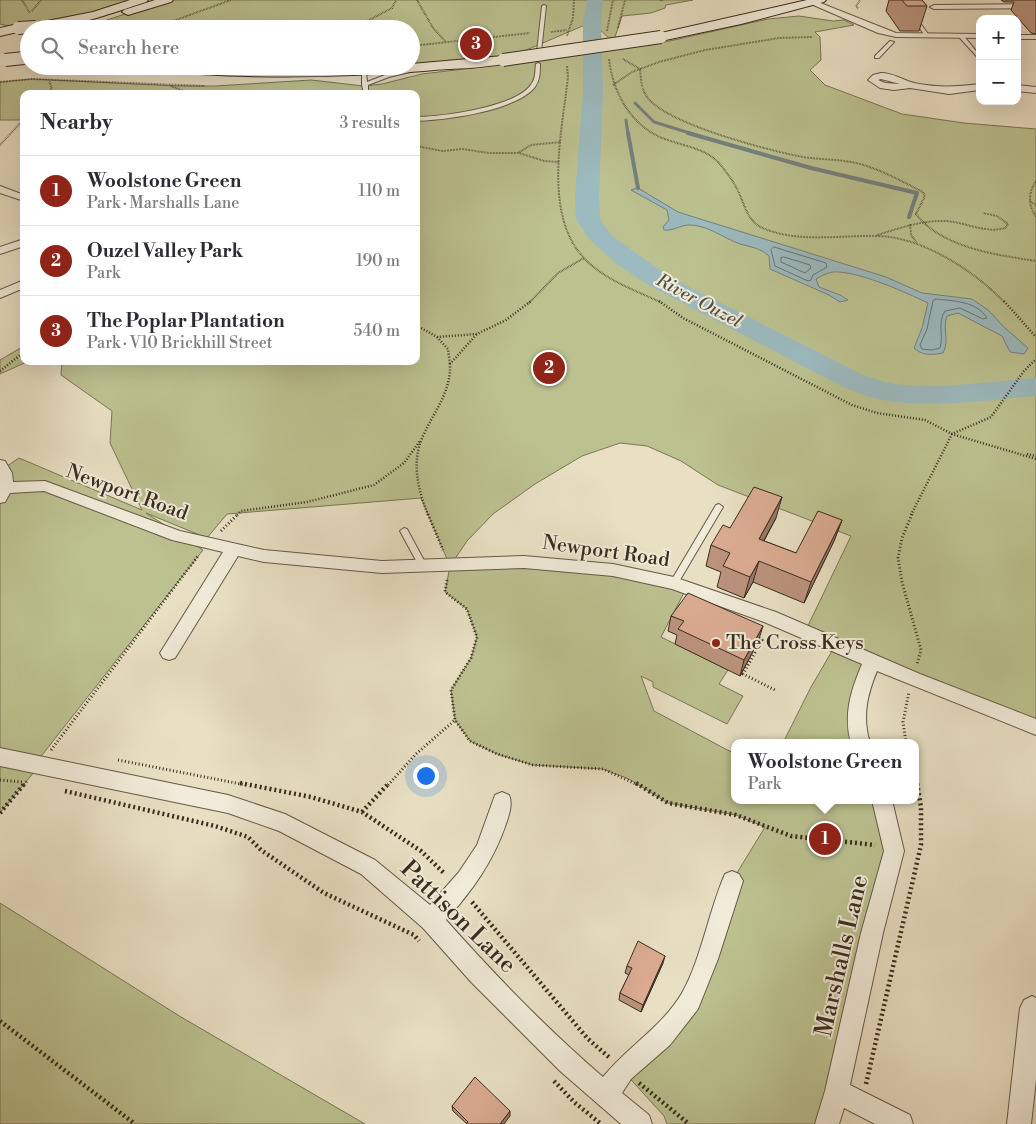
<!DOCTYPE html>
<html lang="en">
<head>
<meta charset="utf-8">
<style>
	body { margin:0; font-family:"Libre Bodoni",serif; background:#f2f2f3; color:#2b2b33 }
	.controls { position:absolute; right:15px; top:15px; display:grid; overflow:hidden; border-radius:10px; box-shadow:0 5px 20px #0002 }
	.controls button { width:45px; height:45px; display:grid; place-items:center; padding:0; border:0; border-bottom:1px solid #e1e1e2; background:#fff; color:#2b2b33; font:25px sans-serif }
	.you { position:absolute; left:425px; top:775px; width:18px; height:18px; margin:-12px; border:4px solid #fff; border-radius:50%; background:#1a73e8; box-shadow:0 0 0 8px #1a73e833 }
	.badge { display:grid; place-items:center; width:32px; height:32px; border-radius:50%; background:#8f2418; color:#fff; font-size:16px; font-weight:700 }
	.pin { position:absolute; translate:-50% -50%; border:2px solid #fff; box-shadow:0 1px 5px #0006 }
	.popup { position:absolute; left:731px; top:739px; width:188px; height:65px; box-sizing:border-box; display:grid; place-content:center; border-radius:10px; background:#fff; filter:drop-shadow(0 1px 4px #0005); font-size:16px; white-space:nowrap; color:#7c7c81 }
	.popup b { font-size:19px; color:#2b2b33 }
	.popup::after { content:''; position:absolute; left:50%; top:100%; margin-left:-10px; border:10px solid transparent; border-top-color:#fff }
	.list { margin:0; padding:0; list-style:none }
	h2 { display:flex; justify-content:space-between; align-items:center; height:65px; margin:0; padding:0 20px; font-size:21px }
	h2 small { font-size:16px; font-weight:400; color:#7c7c81 }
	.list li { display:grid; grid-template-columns:32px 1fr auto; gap:15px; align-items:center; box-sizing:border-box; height:70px; padding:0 20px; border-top:1px solid #e1e1e2 }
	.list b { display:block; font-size:19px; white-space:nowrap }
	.list p { margin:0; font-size:16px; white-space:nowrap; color:#7c7c81 }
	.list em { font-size:16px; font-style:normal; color:#7c7c81 }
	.icon { flex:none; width:28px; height:28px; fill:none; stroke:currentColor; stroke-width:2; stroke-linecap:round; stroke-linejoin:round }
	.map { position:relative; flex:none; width:1036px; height:1124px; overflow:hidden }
	.search { position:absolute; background:#fff; box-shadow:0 5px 20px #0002; left:20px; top:20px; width:400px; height:55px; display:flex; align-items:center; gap:12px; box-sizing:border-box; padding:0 18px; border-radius:28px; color:#7c7c81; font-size:19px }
	.panel { position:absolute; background:#fff; box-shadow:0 5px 20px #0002; left:20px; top:90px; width:400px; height:275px; border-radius:10px }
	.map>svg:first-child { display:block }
	.green { fill:#bcc190; stroke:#7a7657 }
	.water { fill:#9cbabf; stroke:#74817f }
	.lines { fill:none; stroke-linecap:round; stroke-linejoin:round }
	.shore { stroke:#6a736e; stroke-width:1 }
	.stream-far1 { stroke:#74817f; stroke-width:3 }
	.stream { stroke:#74817f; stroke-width:4 }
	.river { fill:#9cbabf; fill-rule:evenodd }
	.lane-casing { stroke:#655948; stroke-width:2 }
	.street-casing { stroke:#655948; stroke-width:2 }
	.secondary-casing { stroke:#392c1e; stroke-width:2 }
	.path-far3 { stroke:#392c1e; stroke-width:2; stroke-dasharray:0.5 1; stroke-linecap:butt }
	.path-far2 { stroke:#392c1e; stroke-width:2.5; stroke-dasharray:1 2; stroke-linecap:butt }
	.path-far1 { stroke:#392c1e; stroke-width:3; stroke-dasharray:1 2.5; stroke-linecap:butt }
	.path { stroke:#392c1e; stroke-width:4.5; stroke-dasharray:2 3; stroke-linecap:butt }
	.lane { fill:#f1ebd9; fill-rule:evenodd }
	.street { fill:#f1ebd9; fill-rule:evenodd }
	.secondary { fill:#f1ebd9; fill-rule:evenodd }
	.secondary-bridge-casing { stroke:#392c1e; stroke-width:14; stroke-linecap:butt }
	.secondary-bridge { stroke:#f1ebd9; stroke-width:12 }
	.wall { fill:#bb937d; stroke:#392c1e }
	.shaded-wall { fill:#997866; stroke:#392c1e }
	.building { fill:#daab91; stroke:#392c1e }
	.poi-dot { fill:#8f2418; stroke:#f1ebd9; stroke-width:2 }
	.labels { text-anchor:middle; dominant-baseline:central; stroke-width:4; stroke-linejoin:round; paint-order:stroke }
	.far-water-label { font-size:18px; font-style:italic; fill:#525046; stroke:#f1ebd9 }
	.street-label { font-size:20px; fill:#392c1e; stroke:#f1ebd9 }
	.poi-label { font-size:20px; fill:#392c1e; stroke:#f1ebd9; text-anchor:start }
	.near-street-label { font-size:24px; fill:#392c1e; stroke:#f1ebd9 }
</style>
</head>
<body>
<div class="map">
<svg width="1036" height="1124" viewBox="0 0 1036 1124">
	<rect width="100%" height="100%" fill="#e9e0c4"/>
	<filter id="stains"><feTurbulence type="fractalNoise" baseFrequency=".004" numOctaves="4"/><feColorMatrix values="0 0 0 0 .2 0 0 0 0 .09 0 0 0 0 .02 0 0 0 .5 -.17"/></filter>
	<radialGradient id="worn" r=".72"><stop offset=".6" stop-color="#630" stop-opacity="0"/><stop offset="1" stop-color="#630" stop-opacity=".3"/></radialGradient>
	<!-- green -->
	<path class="green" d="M0,0H142L95,15L18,28L0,24Z
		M167,0H693L666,5L665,8L651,13L622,16L614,40L616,45L592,22L524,51V54L364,72L146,66H411V29H80Z
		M799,16L833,21L844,20L854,25L815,32L820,37L821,60L810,70L825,85L902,114L964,123L1036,129V727L872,662L861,743H783L811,687L835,646L805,632L851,536L718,485L681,461L647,446L620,443L582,456L535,484L493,514L467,541L450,566L524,562L687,587L661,637L728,670L719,684L743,696L727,724L653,687V682L641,676L654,711L735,754V800H882L894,851L827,1124H667L664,1116L623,1071L690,1001L732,881L765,827L736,815L668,803L629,779L603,769L533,765L497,754L470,741L455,720L451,690L471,658L477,637L467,609L445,592L450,566L421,498L227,514L207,538L146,513L203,550L35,764L39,766L0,813V471L19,458L142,510L110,443L112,411L61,375L62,361H416V157L418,155L416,153V94H24V120H0V82L32,79L176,86H215L311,80L364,86L382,84L422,74L506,64L665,42L768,19Z
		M24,346V361H29L0,374V360Z
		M0,903L181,1017L365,1124H0Z"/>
	<!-- water -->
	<path class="water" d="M638,188L678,212L886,277L922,293L972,299L988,310L1005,328L1028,348L1024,354L1010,352L1002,336L958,313L947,316C942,329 950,340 943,353C932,355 922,356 914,348L922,328L928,303C905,292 865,274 839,272C830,271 823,275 816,279L819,287L840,295L848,300L840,302L829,295L770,269L769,256C760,248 751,247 740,244C723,238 707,224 687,225C679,226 673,231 664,230L663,227L669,220L667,210L631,190Z"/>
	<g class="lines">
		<!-- shore -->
		<path class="shore" d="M774,247L826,263L827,267L813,275L811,280L808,281L775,266L771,250Z
			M784,257L810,265L811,268L805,273L781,262V258Z
			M936,299C954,301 976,301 987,318L983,319L960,308L945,311C937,323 944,335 940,348L932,350L922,349L920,345L927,329L933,301Z"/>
		<!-- stream-far1 -->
		<path class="stream-far1" d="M635,103L654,122L693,134
			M626,120L628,134"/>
		<!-- stream -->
		<path class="stream" d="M628,133L638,188
			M688,133L811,168L917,193L909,217"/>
		<!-- river -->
		<path class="river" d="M587,0H603L601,22L603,92L599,197L600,219L611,235L668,276L863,375C870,377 878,380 885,382C927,392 993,381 1036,378V396C986,400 933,409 883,400C869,398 856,392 843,387L650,286L617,264L590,240L576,219L575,197L583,92V22Z"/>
		<!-- lane casing -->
		<g class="lane-casing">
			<path id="lane" d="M544,5L546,6L541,52L539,53L537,52L542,6Z
				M912,17H916L930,37H926Z
				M1001,18H1004V19H999Z
				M959,35H963L980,56V60L959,37Z
				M890,41L894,42L879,58H875V56Z
				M538,63L540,64C540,72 540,80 535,87C515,111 447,120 416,121V117C442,117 519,107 532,83C536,78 535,70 536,64Z
				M412,69H414V71L389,77L368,85V94H364L362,85V71L366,72L367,82L385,75Z
				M719,504L723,507L677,585H671L670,583L671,581L716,505Z
				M404,528L407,529L427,566L426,568H420L419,566L400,531Z"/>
		</g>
		<!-- street casing -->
		<g class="street-casing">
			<path id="street" d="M813,0L896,33L980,34V38L896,37L878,33L811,4L810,2Z
				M1036,4V8L934,9L930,7L934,5Z
				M1017,35H1036V39H1017Z
				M881,73C893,73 903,80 914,83C939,88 955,87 980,84V90L949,94L910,88L894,90L880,88L868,80L873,75ZM881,79L900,84L885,83L878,80Z
				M1017,85L1036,87V93L1017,91Z
				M0,186L24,195V201L0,193Z
				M24,239V246L0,254V247Z
				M24,280V288L0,298V290Z
				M0,460L5,461L12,473L13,482L45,481L180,531L264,550L382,561L524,556L613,564L674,577L776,612L920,674L1036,719V735L877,671C867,695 862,717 870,743H851C843,715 851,690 862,664L764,622L672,589L613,576L524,568L382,573L264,562L238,556L175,658L169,660L163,658L160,653L223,552L172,540L44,491L10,493L5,502L0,503Z
				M0,748L228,795L285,814L375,860L430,905L459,872L477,845L495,795L502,792L509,795C513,804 509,815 506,824C493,862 472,891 446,920C495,975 547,1029 603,1077C627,1047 662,1027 682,993C701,960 709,910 725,874L732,871L739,874L743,881L718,959L698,1009L670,1045L631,1079L622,1093L649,1115L652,1124H621L560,1071L472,983L423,928L361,874L279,831L228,813L0,766Z
				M872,800H892L904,851L883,933L850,1085L910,1115L913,1124H875L844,1108L839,1124H815L825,1091L861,933L884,851Z
				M1032,996L1036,998V1080L1031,1124H1007L1020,1008L1024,1000Z"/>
		</g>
		<!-- secondary casing -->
		<g class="secondary-casing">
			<path id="secondary" d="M130,0H148L146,2C109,14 70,29 31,29L30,27L32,24L93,12Z
				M155,0H173L171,2L128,15L122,12L124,10Z
				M807,0H826L824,2L741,24L661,41L655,37L661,33Z
				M18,24L24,28L22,31L0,36V28Z
				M503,56L509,60L507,63C481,69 451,68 424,71C331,78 239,79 146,70L140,66L280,69L411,66V64Z"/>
		</g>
		<!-- path-far3 -->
		<path class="path-far3" d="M22,0L30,13
			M417,0L433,28L445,41
			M660,0L663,1
			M858,8L856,6L860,0
			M32,11L41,0
			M618,28L625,0
			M151,29L231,0
			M352,29L392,8L396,0
			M607,31L613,0
			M551,32L567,30
			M567,36L573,18L574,0
			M411,46L530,33
			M609,59C613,95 634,131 671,141C688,147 705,149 718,162C725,170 731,178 736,187C745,203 746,222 765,229C800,243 841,235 878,236C922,237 975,271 1005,303
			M623,59L640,69C641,79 641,90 648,98C667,124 770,151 803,157C822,160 842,159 860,164C882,170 903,182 923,192L925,196L916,214C942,248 997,255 1036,261
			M567,66L568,77C562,131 543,213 583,257C604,280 635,290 662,303
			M0,82L32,79L205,86
			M613,85L632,72L659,62L705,50L779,38L812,37
			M171,86L191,94
			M48,94L52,88L49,81
			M0,145L24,119
			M416,146L443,151L462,149L489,153H518L531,145L561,142
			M519,153L544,161L559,162
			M1036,181C1028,193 1028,205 1036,217
			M1030,201L1036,205
			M910,224L911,235L917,243
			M877,235C900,228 923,220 946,221C965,222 986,234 1005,228L1008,224L997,216L983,213
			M529,303L558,273L584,258"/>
		<!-- path-far2 -->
		<path class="path-far2" d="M659,301L683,318L852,405L877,413L925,420L952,434L1036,459
			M1004,301L1036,337
			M416,325L437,337L477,334L506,320L531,301
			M437,337L448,349L450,364
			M0,371L24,352
			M1027,454L1036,456
			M237,515L241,511L307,502L374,485L404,463L420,441
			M428,515C418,490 411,462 423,436C434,411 451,393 450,364L477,334
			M911,515L952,434L991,417L1024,371L1036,359"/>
		<!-- path-far1 -->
		<path class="path-far1" d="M428,514L443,550
			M912,514L902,538L898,558L902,582L921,650L917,664
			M221,531L238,514
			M447,580L445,592L467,609L477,637L471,658L451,690L455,720L470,741L497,754L533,765L603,769L638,785
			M759,638L762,640L743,674L775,690
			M906,743L903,722L909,692
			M51,750L198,556
			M118,760L246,785
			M915,772L917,785
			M0,780L22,782
			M24,785L27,781
			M388,785L416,754L455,720"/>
		<!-- path -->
		<path class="path" d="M240,783L311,797L362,812L421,851L445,874
			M636,783L668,803L736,815L791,836L875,845
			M65,791L215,826L248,837L261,850L324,893L414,935L419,941
			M362,812L389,783
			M0,813L25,783
			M472,902L588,1039L610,1058
			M0,1021L135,1124
			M554,1081L574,1102L601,1124
			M639,1083L689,1124
			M866,1084L921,845V807L917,783"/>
		<!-- lane -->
		<use href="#lane" class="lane"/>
		<!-- street -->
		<use href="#street" class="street"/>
		<!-- secondary -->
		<use href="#secondary" class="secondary"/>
		<!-- secondary-bridge casing -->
		<g class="secondary-bridge-casing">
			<path id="secondary-bridge" d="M18,28L36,27
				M5,60L24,58
				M503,60L661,37"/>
		</g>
		<!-- secondary-bridge -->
		<use href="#secondary-bridge" class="secondary-bridge"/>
	</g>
	<!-- wall -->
	<path class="wall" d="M889,0H922L927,6L919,31H900L886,11Z
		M1001,0H1036V34L1031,33L1011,10L1014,2H1004Z
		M776,518L764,541L796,553L842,520L834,541L804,603L753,582L744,598L717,587L721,572L706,566L711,545L730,528Z
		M671,616L758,642L740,676L675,644L677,635L668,631Z
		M663,963L641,1012L619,1000L620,993L629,975L625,973L627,966Z
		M452,1106L510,1116L467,1124L453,1111Z"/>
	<!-- shaded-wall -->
	<path class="shaded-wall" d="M782,497L776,518L753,560L759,539Z
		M842,520L834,541L804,603L811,582Z
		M759,561L753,582L744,598L750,577Z
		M763,626L758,642L740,676L744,660Z
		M665,956L663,963L641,1012L643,1005Z
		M510,1111V1116L504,1124H500Z"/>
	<!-- building -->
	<path class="building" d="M902,0H922L927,6H907Z
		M754,487L782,497L759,539L796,553L818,511L842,520L811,582L759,561L750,577L723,566L730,553L711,545L723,525L730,528Z
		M688,593L763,626L744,660L678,629L684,621L671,616Z
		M638,941L665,956L643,1005L620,993L632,968L627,966Z
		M475,1077L510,1111L500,1124H466L468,1122L452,1106Z"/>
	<!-- markers -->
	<circle class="poi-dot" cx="716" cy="643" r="5"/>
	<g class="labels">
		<!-- far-water labels -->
		<g class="far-water-label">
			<text transform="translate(699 301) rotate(28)">River Ouzel</text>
		</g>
		<!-- street labels -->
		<g class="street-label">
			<text transform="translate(127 493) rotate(20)">Newport Road</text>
			<text transform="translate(606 552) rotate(8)">Newport Road</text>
		</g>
		<!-- poi labels -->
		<g class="poi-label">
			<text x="726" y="643">The Cross Keys</text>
		</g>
		<!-- near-street labels -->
		<g class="near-street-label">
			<text transform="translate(458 917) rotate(44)">Pattison Lane</text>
			<text transform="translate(842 956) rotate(-77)">Marshalls Lane</text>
		</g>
	</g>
	<rect width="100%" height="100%" filter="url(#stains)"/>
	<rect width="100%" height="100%" fill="url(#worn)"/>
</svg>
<div class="controls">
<button>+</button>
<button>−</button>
</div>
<div class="you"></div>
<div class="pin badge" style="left:825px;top:839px">1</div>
<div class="popup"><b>Woolstone Green</b>Park</div>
<div class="pin badge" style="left:549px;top:368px">2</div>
<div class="pin badge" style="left:476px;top:44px">3</div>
<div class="search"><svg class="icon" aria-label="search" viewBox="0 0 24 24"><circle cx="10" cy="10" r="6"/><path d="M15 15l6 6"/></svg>Search here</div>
<section class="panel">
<h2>Nearby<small>3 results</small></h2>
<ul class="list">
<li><span class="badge">1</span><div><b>Woolstone Green</b><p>Park · Marshalls Lane</p></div><em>110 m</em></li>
<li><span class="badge">2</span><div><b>Ouzel Valley Park</b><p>Park</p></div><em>190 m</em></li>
<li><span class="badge">3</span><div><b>The Poplar Plantation</b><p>Park · V10 Brickhill Street</p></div><em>540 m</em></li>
</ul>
</section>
</div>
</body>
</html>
